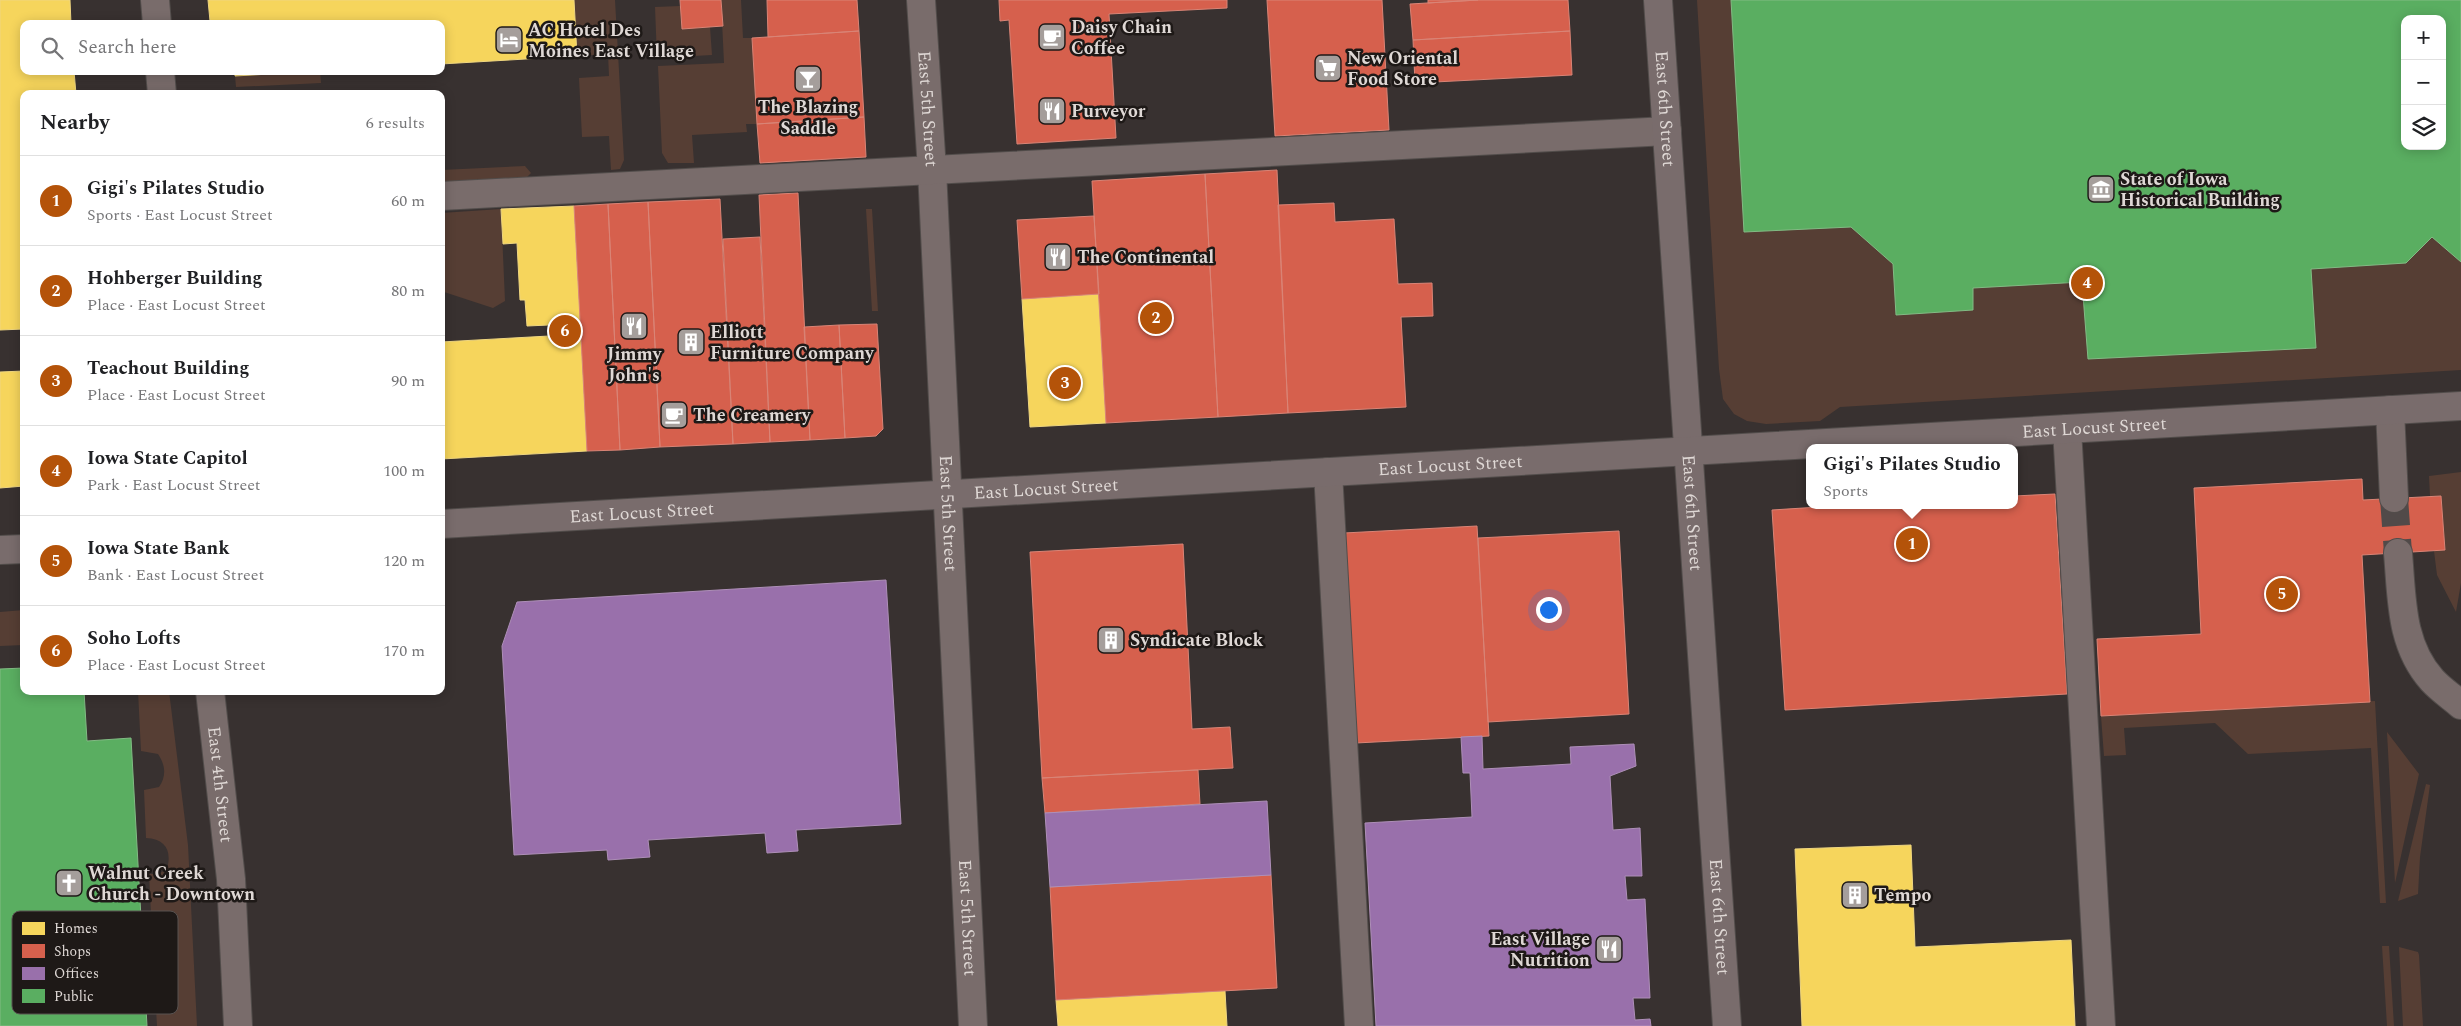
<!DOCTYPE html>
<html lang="en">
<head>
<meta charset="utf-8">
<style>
	body { margin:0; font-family:Spectral,serif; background:#f2f2f2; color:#202124 }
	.controls { position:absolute; right:15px; top:15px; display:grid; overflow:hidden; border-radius:10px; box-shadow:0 2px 12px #0003 }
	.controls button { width:45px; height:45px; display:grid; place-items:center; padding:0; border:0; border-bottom:1px solid #e0e0e0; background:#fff; color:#202124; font:25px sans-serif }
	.you { position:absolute; left:1548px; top:609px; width:18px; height:18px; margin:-12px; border:4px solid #fff; border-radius:50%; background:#1a73e8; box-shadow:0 0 0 8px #1a73e833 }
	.badge { display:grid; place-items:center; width:32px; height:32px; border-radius:50%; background:#b45309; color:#fff; font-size:16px; font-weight:700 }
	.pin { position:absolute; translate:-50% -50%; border:2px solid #fff; box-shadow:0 1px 5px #0006 }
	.popup { position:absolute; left:1806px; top:444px; width:212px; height:65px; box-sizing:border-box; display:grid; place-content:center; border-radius:10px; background:#fff; filter:drop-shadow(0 1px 4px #0005); font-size:16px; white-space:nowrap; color:#757577 }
	.popup b { font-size:19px; color:#202124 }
	.popup::after { content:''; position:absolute; left:50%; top:100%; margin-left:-10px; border:10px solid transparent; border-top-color:#fff }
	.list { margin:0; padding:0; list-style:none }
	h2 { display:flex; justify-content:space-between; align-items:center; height:65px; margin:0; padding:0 20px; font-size:21px }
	h2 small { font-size:16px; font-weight:400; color:#757577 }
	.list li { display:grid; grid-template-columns:32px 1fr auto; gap:15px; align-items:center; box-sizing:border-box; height:90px; padding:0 20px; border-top:1px solid #e0e0e0 }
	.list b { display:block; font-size:19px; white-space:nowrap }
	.list p { margin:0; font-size:16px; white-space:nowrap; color:#757577 }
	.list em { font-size:16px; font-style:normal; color:#757577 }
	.icon { flex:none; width:28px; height:28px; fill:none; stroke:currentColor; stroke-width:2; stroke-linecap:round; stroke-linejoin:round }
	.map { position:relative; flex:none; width:2461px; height:1026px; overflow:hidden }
	.search { position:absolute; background:#fff; box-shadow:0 2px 12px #0003; left:20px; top:20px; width:425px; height:55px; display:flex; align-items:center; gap:12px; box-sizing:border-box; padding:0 18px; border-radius:10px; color:#757577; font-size:19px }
	.panel { position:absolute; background:#fff; box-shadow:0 2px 12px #0003; left:20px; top:90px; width:425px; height:605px; border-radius:10px }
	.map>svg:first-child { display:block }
	.green { fill:#563e34; fill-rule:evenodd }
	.homes { fill:#f6d55c; stroke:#efd680 }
	.shops { fill:#d6604d; stroke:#d98476 }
	.offices { fill:#9970ab; stroke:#ae8fb8 }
	.public { fill:#5aae61; stroke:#82bb84; fill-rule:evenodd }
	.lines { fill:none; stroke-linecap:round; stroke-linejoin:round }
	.minor-tunnel { stroke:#514a49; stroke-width:28; stroke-dasharray:28 14; stroke-linecap:butt }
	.minor-casing { stroke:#524d4b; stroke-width:30 }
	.major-casing { stroke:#524d4b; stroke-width:30 }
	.minor { stroke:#796c6b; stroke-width:28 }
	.major { stroke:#796c6c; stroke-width:28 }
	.labels { text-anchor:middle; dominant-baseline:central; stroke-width:5; stroke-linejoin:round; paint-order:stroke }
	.poi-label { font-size:18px; font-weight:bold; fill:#dfd8d5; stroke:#1e1917; text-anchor:start }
	.street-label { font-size:18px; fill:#dfd8d5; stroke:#1e1917 }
	.key { fill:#1e1917; stroke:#585250; stroke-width:1 }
	.key-label { font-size:14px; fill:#dfd8d5 }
</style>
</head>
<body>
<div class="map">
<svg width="2461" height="1026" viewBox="0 0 2461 1026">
	<rect width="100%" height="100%" fill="#383130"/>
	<!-- green -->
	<path class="green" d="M574,0H615L624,160L620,169L611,170L609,136L582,137L579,78L609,76L608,54L577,56Z
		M721,0H741L743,38H752L757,124H746L747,132L692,135L694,163H668L662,153L658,66L724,63Z
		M1697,0H2461V370L1840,407L1820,421L1766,424L1747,421L1734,414L1723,399L1719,369ZM2405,19H2442V146H2405Z
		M680,6L683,29L710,27L712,55L657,58L655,7Z
		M320,71L321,83L236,87L235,76Z
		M525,166L531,173L525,179L441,184V170Z
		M501,209L505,301L493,308L441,291V213Z
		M866,209H872L878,311H872Z
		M2461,472V583L2456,612L2437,575L2434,551L2445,550L2441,496H2430L2429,476Z
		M24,610V645L0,646V612Z
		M138,691H169L188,845L197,1026H157L154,973L169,969C176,960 178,947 170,938L152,934L149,874H158L167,869C172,851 166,839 146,838L144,790L159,787C167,776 165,764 158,754L141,751Z
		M2375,701L2386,903H2380L2371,748L2248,754L2215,723L2124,728L2126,755L2104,756L2101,716Z
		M2387,732L2419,774L2395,883Z
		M2426,784L2430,785L2420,857L2418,894L2398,901Z
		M2382,946H2389L2394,1026H2387Z
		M2399,947L2418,952L2419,955L2423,1026H2403Z"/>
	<!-- homes -->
	<path class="homes" d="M0,0H70L71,24H24V71H74L76,94H24V329L0,330Z
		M208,0H574L577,56L441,64V24H232L231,20L210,21Z
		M235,71H322L235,76Z
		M574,206L587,451L441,459V342L549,336V325L527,326L525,300H520L517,243L503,244L501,209Z
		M1099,294L1106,423L1030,427L1022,299Z
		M24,371V486L0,488V372Z
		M1911,845L1915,947L2071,940L2075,1026H1802L1795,849Z
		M1225,991L1227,1026H1058L1056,1000Z"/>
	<!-- shops -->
	<path class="shops" d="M680,0H721L723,26L682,29Z
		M767,0H857L859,31L768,37Z
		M999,0H1227V8L1109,14L1116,138L1017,144L1009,20L1000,21Z
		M1267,0H1382L1389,130L1275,136Z
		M1428,0H1478L1428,3Z
		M1478,0H1568L1570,31L1413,40L1410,4Z
		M859,31L864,117L757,124L752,38Z
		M1570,31L1572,75L1415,83L1413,40Z
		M864,117L866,157L760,163L757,124Z
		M1277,170L1288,413L1218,417L1205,174Z
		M1205,174L1218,417L1106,423L1092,181Z
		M798,193L810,440L770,442L759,195Z
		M720,199L733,444L660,447L648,202Z
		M648,202L660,447L620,450L608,204Z
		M1334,203L1335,222L1394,219L1398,284L1432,283L1433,316L1401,317L1406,407L1288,413L1278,205Z
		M608,204L620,450L587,451L574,206Z
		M1094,216L1099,294L1022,299L1017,220Z
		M760,237L770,442L733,444L723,239Z
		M877,324L883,429L876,436L845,438L839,325Z
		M839,325L845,438L810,440L804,327Z
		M2362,479L2363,500L2441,496L2445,550L2362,555L2370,702L2101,716L2097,639L2201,634L2194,488Z
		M2055,494L2067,694L1785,710L1772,510L1851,505H2014V496Z
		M1477,526L1489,736L1356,743L1344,533Z
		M1619,531L1629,714L1488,722L1478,538Z
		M1183,544L1192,729L1230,727L1233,768L1042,778L1030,552Z
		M1198,770L1200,804L1045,813L1042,778Z
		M1271,875L1277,988L1056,1000L1050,887Z"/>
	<!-- offices -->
	<path class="offices" d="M886,580L901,824L796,830L798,851L767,853L765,833L648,840L650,857L608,860L607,850L514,855L502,646L517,602Z
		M1482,736L1483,769L1571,764L1570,747L1634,744L1636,766L1610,776L1613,830L1640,828L1642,876H1625L1627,900L1645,899L1650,998H1633L1635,1020L1650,1019L1651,1026H1376L1365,823L1472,817L1470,773H1463L1461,737Z
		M1267,801L1271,875L1050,887L1045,813Z"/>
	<!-- public -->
	<path class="public" d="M1731,0H2461V262L2432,237L2406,263L2311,269L2316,348L2088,359L2082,282L1973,288V310L1896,315L1893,264L1851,227L1744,232ZM2405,19H2442V146H2405Z
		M24,668V691H84L87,741L131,738L147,1026H0V669Z"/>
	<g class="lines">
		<!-- minor-tunnel -->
		<path class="minor-tunnel" d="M2394,498L2398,553"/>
		<!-- minor casing -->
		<g class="minor-casing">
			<g id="minor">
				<path d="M155,0L157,24"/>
				<path id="s1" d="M921,0L932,170L973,1026"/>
				<path d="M160,71L162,94"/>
				<path d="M441,196L1667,131"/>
				<path d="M2390,410L2394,498"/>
				<path d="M2067,429L2101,1026"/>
				<path d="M1328,472L1359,1026"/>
				<path d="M2398,553C2402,598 2400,644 2432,680C2440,689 2452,697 2461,705"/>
				<path id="s2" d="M210,691L231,879L238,1026"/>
			</g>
		</g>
		<!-- major casing -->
		<g class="major-casing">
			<g id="major">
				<path id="s3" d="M1658,0L1727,1026"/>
				<path id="s4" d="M441,524L2461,406"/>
				<path d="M0,550L24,549"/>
			</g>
		</g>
		<!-- minor -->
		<use href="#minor" class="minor"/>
		<!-- major -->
		<use href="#major" class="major"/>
	</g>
	<!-- icons -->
	<defs>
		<g id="cafe-square" transform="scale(1.4375)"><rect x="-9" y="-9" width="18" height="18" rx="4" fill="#a59e9b" stroke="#1e1917"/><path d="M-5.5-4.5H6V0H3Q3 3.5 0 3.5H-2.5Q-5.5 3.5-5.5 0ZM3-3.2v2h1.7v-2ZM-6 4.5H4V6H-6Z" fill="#fff"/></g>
		<g id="hotel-square" transform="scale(1.4375)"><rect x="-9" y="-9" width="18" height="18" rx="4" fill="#a59e9b" stroke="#1e1917"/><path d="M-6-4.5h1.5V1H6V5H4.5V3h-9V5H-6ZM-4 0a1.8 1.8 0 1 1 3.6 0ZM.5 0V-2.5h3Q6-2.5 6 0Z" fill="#fff"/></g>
		<g id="supermarket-square" transform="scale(1.4375)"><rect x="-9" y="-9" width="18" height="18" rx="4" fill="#a59e9b" stroke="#1e1917"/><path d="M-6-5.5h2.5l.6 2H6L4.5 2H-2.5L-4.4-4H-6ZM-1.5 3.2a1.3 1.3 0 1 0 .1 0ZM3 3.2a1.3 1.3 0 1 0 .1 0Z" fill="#fff"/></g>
		<g id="bar-square" transform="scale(1.4375)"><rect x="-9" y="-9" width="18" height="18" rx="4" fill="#a59e9b" stroke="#1e1917"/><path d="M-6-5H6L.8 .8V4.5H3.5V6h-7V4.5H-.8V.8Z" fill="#fff"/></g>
		<g id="restaurant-square" transform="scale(1.4375)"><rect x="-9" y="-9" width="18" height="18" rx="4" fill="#a59e9b" stroke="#1e1917"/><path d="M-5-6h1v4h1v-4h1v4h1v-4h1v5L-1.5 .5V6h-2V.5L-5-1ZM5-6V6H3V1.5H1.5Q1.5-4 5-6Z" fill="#fff"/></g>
		<g id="museum-square" transform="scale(1.4375)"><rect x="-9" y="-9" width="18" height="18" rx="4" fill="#a59e9b" stroke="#1e1917"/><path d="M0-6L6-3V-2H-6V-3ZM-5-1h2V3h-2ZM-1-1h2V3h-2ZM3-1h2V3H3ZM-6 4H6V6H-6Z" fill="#fff"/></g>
		<g id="building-square" transform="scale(1.4375)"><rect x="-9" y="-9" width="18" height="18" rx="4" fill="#a59e9b" stroke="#1e1917"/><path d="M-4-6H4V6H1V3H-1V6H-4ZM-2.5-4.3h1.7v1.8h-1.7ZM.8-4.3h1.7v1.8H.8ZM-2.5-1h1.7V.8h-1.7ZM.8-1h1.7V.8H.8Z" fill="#fff"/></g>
		<g id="church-square" transform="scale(1.4375)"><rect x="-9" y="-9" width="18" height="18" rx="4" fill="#a59e9b" stroke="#1e1917"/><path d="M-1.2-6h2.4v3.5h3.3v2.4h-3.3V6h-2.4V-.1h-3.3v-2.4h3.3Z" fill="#fff"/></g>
	</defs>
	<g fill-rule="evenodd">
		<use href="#cafe-square" x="1052" y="37"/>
		<use href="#hotel-square" x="509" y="40"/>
		<use href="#supermarket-square" x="1328" y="68"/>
		<use href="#bar-square" x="808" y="79"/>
		<use href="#restaurant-square" x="1052" y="111"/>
		<use href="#museum-square" x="2101" y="189"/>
		<use href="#restaurant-square" x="1058" y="257"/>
		<use href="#restaurant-square" x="634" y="326"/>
		<use href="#building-square" x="691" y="342"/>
		<use href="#cafe-square" x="674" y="415"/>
		<use href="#building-square" x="1111" y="640"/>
		<use href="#church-square" x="69" y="883"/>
		<use href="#building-square" x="1855" y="895"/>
		<use href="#restaurant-square" x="1609" y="949"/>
	</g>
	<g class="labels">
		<!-- poi labels -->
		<g class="poi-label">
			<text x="1071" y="27">Daisy Chain<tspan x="1071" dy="21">Coffee</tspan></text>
			<text x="528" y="30">AC Hotel Des<tspan x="528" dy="21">Moines East Village</tspan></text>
			<text x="1347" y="58">New Oriental<tspan x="1347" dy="21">Food Store</tspan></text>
			<text x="808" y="107" text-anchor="middle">The Blazing<tspan x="808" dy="21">Saddle</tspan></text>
			<text x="1071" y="111">Purveyor</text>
			<text x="2120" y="179">State of Iowa<tspan x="2120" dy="21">Historical Building</tspan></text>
			<text x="1077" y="257">The Continental</text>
			<text x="710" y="332">Elliott<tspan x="710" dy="21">Furniture Company</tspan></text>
			<text x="634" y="354" text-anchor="middle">Jimmy<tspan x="634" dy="21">John's</tspan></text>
			<text x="693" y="415">The Creamery</text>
			<text x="1130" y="640">Syndicate Block</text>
			<text x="88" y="873">Walnut Creek<tspan x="88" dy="21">Church - Downtown</tspan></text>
			<text x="1874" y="895">Tempo</text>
			<text x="1590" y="939" text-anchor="end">East Village<tspan x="1590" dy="21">Nutrition</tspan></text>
		</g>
		<!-- street labels -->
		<g class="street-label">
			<text stroke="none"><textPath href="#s1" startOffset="109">East 5th Street</textPath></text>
			<text stroke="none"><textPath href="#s3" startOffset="109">East 6th Street</textPath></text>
			<text stroke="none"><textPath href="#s4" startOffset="1656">East Locust Street</textPath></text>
			<text stroke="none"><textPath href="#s4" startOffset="1011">East Locust Street</textPath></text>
			<text stroke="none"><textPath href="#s4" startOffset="606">East Locust Street</textPath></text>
			<text stroke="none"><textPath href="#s4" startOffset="201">East Locust Street</textPath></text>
			<text stroke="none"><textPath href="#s1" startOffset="514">East 5th Street</textPath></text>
			<text stroke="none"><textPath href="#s3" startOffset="514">East 6th Street</textPath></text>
			<text stroke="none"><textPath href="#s2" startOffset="94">East 4th Street</textPath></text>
			<text stroke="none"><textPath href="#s1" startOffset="919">East 5th Street</textPath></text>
			<text stroke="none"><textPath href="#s3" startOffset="919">East 6th Street</textPath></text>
		</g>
	</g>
	<!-- legend -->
	<rect x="12" y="911" width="166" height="103" rx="8" class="key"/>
	<rect x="22" y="922" width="23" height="13" fill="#f6d55c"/>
	<rect x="22" y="944" width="23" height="14" fill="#d6604d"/>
	<rect x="22" y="967" width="23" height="13" fill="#9970ab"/>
	<rect x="22" y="989" width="23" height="14" fill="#5aae61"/>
	<g class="key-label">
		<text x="54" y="933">Homes</text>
		<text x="54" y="956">Shops</text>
		<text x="54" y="978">Offices</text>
		<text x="54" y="1001">Public</text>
	</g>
</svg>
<div class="controls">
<button>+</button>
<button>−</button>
<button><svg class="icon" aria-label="layers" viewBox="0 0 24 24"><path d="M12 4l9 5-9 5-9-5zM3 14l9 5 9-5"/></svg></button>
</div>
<div class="you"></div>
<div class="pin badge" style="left:1912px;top:544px">1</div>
<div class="popup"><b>Gigi's Pilates Studio</b>Sports</div>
<div class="pin badge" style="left:1156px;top:318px">2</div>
<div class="pin badge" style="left:1065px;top:383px">3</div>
<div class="pin badge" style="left:2087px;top:283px">4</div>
<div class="pin badge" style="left:2282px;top:594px">5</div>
<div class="pin badge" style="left:565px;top:331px">6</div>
<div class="search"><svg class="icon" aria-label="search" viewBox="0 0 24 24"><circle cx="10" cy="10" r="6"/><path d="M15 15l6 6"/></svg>Search here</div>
<section class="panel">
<h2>Nearby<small>6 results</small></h2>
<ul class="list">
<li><span class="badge">1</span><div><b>Gigi's Pilates Studio</b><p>Sports · East Locust Street</p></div><em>60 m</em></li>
<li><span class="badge">2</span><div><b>Hohberger Building</b><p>Place · East Locust Street</p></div><em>80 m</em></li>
<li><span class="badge">3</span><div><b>Teachout Building</b><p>Place · East Locust Street</p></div><em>90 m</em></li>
<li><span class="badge">4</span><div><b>Iowa State Capitol</b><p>Park · East Locust Street</p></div><em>100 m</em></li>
<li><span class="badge">5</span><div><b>Iowa State Bank</b><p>Bank · East Locust Street</p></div><em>120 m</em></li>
<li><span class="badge">6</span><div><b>Soho Lofts</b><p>Place · East Locust Street</p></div><em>170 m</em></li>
</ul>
</section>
</div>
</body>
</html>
